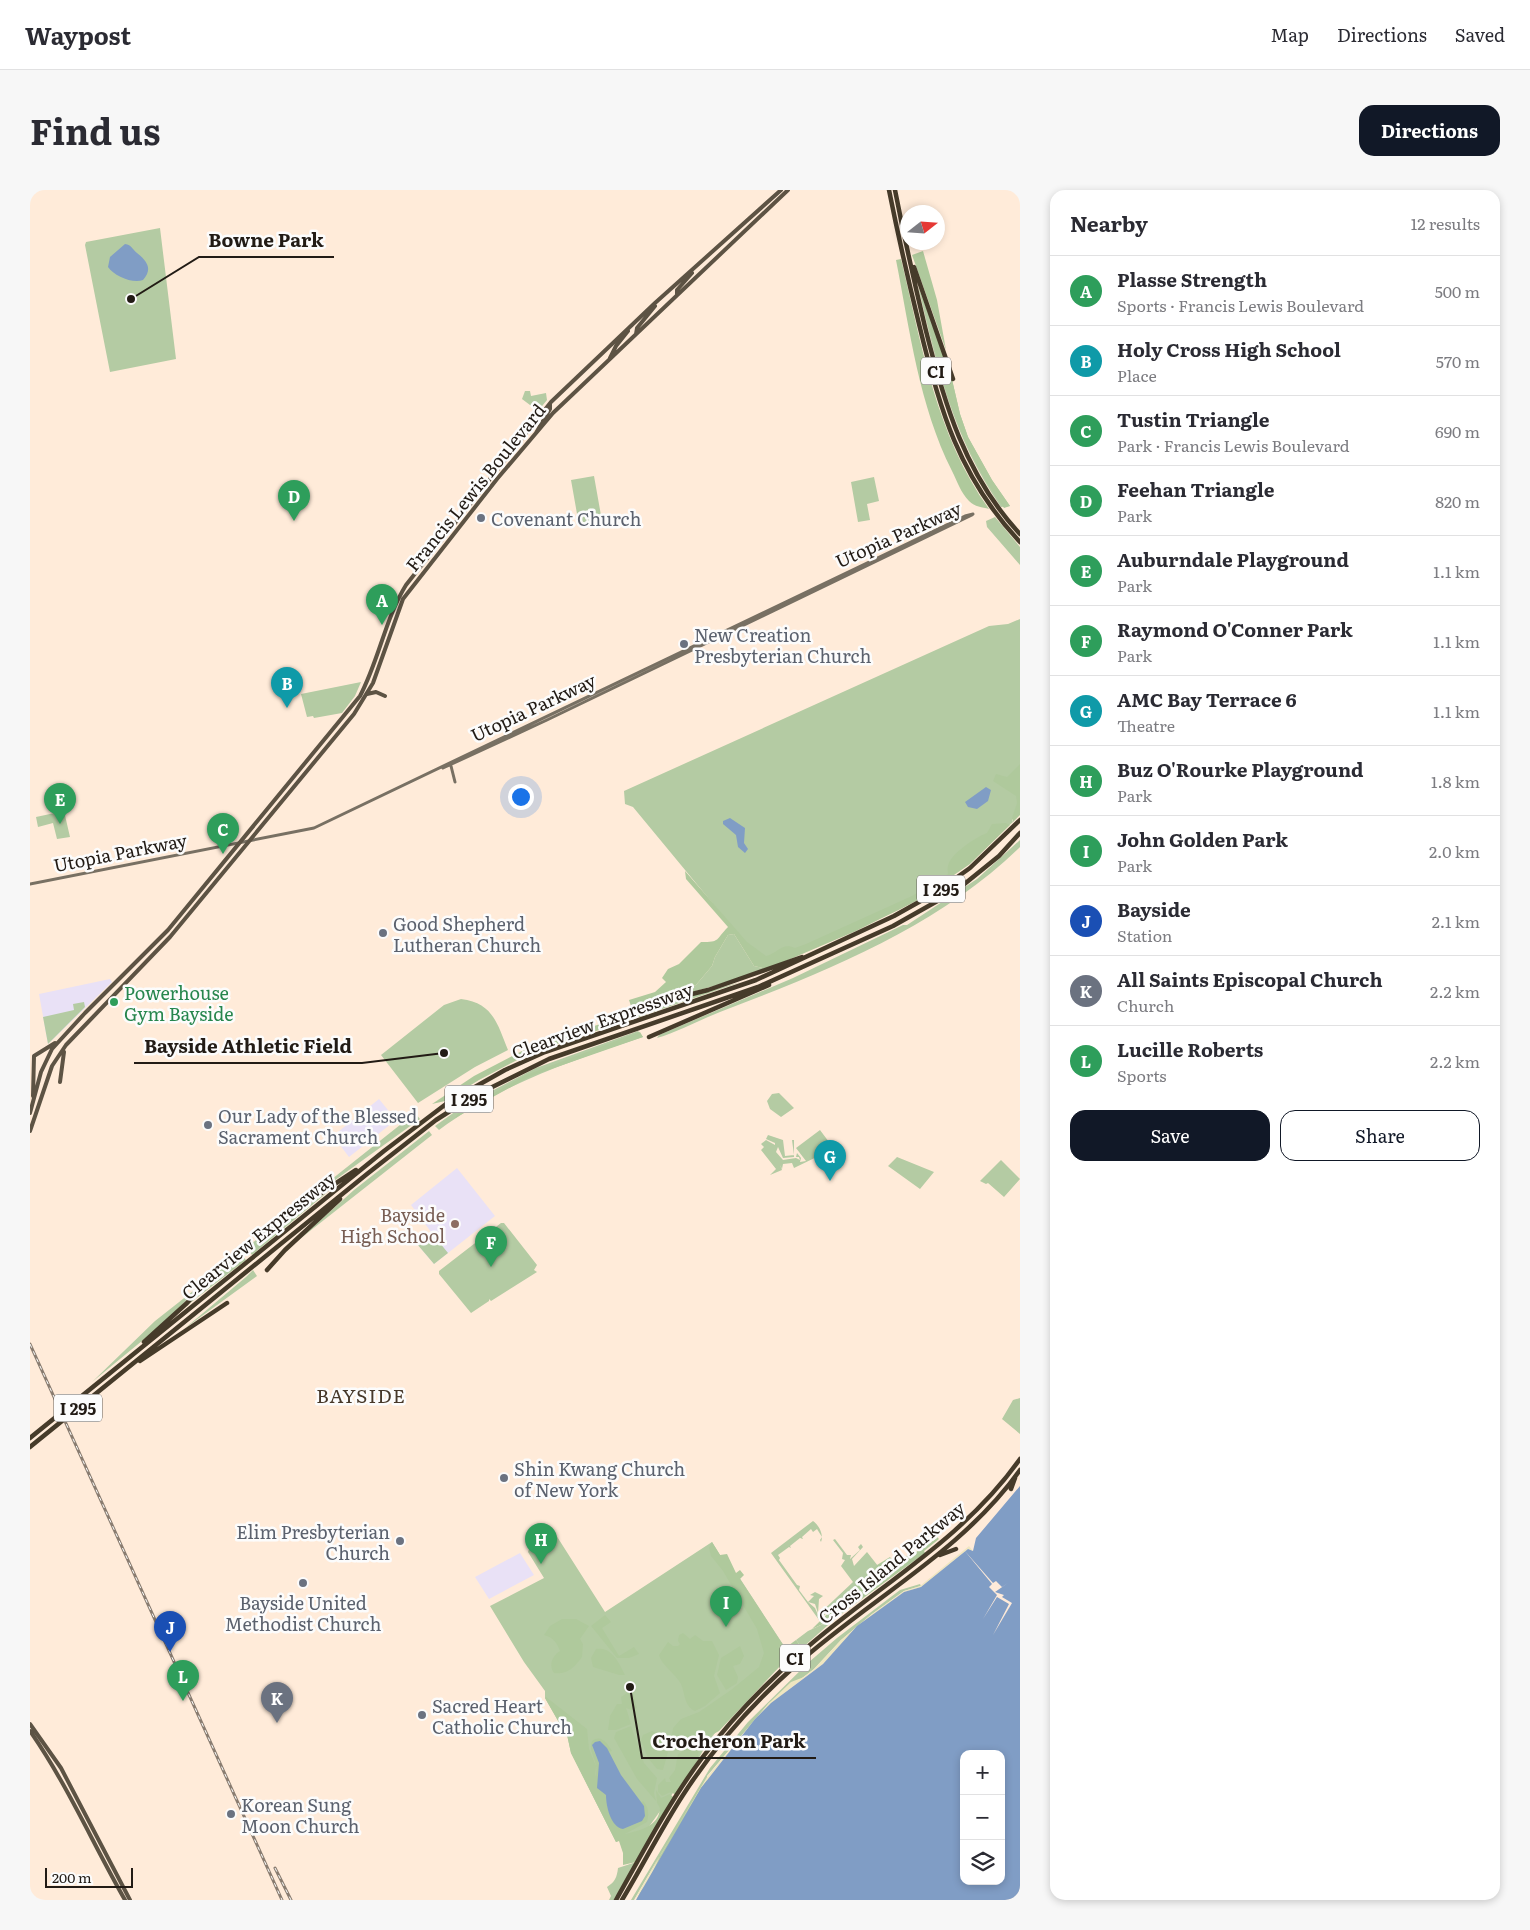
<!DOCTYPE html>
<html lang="en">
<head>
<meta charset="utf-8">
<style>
	body { margin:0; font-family:Literata,serif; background:#f7f7f7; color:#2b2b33 }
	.controls { position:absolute; right:15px; bottom:15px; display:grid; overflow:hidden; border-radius:10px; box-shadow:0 2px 8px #0003 }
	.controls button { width:45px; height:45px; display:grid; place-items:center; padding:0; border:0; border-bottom:1px solid #e1e1e2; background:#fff; color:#2b2b33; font:25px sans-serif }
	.compass { position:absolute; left:870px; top:15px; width:45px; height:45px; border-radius:50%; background:#fff; box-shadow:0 2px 8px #0003; rotate:73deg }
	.scale { position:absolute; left:15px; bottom:12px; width:88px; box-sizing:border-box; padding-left:5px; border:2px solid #221b15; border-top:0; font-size:14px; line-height:18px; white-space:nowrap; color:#221b15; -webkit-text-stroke:4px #fcfcfc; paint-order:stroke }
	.you { position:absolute; left:490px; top:606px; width:18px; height:18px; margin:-12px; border:4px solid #fff; border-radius:50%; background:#1a73e8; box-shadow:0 0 0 8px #1a73e833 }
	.badge { display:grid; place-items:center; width:32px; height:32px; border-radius:50%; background:#111827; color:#fff; font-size:16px; font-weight:700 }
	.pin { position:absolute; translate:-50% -41px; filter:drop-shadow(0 1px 2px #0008) }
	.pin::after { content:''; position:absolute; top:26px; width:18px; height:15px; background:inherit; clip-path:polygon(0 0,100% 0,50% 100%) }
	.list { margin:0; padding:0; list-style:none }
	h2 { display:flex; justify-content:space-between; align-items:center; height:65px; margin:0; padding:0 20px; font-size:21px }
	h2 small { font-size:16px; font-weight:400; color:#7c7c81 }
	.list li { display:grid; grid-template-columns:32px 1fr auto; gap:15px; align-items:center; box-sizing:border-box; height:70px; padding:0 20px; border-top:1px solid #e1e1e2 }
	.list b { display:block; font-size:19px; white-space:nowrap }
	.list p { margin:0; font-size:16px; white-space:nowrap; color:#7c7c81 }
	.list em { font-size:16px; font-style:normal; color:#7c7c81 }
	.actions { display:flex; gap:10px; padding:15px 20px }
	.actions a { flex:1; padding:11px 0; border:1px solid #111827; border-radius:15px; text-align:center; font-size:18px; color:#111827 }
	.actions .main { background:#111827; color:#fff }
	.icon { flex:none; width:28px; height:28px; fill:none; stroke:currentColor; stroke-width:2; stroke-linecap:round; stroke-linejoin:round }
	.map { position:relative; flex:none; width:990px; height:1710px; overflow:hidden; border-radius:15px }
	header { display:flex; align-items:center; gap:30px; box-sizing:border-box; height:70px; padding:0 25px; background:#fff; border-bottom:1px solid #e1e1e2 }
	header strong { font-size:24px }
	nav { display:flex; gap:28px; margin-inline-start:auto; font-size:18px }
	.intro { display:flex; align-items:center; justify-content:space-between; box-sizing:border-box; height:120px; padding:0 30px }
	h1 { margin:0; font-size:35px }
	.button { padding:12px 22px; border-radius:15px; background:#111827; color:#fff; font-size:18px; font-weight:700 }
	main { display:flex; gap:30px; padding:0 30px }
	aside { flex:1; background:#fff; border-radius:15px; box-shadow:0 2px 8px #0003 }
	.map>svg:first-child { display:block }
	.education { fill:#e9e1f6 }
	.green { fill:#b4cba3 }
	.forest { fill:#afc99c }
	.sand { fill:#efe6c0 }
	.water { fill:#809dc5; fill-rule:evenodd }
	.pier { fill:#ffebd9 }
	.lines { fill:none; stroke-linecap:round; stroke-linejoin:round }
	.secondary { stroke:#787063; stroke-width:3 }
	.primary { stroke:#5d5344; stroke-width:4 }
	.highway { stroke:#463b2a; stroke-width:4.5 }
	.rail-casing { stroke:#897c70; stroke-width:3 }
	.rail { stroke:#fcfcfc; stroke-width:1; stroke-dasharray:4; stroke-linecap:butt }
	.worship-dot { fill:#6b7280; stroke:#fcfcfc; stroke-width:2 }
	.leisure-dot { fill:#2e9e5b; stroke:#fcfcfc; stroke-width:2 }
	.education-dot { fill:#8d6e63; stroke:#fcfcfc; stroke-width:2 }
	.labels { text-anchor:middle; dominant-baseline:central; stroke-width:5; stroke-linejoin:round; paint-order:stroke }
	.shield { fill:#fcfcfc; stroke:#635e5a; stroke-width:1 }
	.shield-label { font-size:16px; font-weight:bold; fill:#221b15 }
	.street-label { font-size:18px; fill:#221b15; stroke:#fcfcfc }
	.worship-label { font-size:18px; fill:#5b616d; stroke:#fcfcfc; text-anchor:start }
	.leisure-label { font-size:18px; fill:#27864d; stroke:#fcfcfc; text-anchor:start }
	.education-label { font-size:18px; fill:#785e54; stroke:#fcfcfc; text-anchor:end }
	.neighbourhood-label { font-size:19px; letter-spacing:1px; fill:#473829; stroke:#fcfcfc }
	.leader { fill:none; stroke:#221b15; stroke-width:2 }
	.callout-dot { fill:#221b15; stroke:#fcfcfc; stroke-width:2 }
	.callout-label { font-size:19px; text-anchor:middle; font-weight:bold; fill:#221b15; stroke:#fcfcfc; stroke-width:5; stroke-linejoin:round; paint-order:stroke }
</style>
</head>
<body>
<header>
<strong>Waypost</strong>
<nav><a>Map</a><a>Directions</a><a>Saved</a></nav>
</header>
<div class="intro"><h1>Find us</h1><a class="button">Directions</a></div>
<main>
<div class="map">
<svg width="990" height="1710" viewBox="0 0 990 1710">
	<rect width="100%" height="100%" fill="#ffebd9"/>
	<!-- education -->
	<path class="education" d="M80,789L82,792L18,854L9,804Z
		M349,909L366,930L319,967L303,946Z
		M427,978L465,1026L404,1074L387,1054L401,1042L381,1015Z
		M490,1363L504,1385L459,1409L445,1387Z"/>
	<!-- green -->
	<path class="green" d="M130,38L146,169L80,182L55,55L56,52Z
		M888,96L920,181L930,224L938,247L962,290L980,316L971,317C922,245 908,180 888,96Z
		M495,201H500L501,206L516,203L517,210L508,221L492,209Z
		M564,286L572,331L549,335L541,290Z
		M844,287L849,311L837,314L840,330L828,332L821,292Z
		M965,327L990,357V375L957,337L956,331Z
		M990,429V619L982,630L983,632C956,655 929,683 898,703C853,733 784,753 732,773L603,617L595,614L594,601L959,436L978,434Z
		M331,492L325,506L312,523L284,528L283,526L277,527L271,504Z
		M34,621L40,647L27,649L23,633L8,637L6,627Z
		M990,650V657C908,737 795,782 690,822C669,830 648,842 627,848L629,845L763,788L873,735H877L947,689Z
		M704,744L724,776L737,779L684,796L603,818L601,816L666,795L682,776L685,767L698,745Z
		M711,792L609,827L605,821Z
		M431,809C463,813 467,833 478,860L445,877L388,913L351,865L414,815Z
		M54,812L55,817L18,854L13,827L44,820L43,814Z
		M608,841L613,847C541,871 471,894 409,940L405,936L433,916L506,878Z
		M749,903L764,918L751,927L740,919L737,911L742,904Z
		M385,923L390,929L258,1024Z
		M790,940L799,952L787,962L790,964L801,960L764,978L762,973L753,974L752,979L750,975L752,980L740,985L746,979L731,960L734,957L731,954L736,950L745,955V953L736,949L738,945L753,950L755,966L764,965L762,950H764V967L753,968L748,957L746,962L753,970L766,968L770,970L769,967H766L767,963L771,968L770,972L776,971L766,958Z
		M399,941L402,945L266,1052L324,1000Z
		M867,967L904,982L890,999L858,976Z
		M971,970L990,989L974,1007L958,993L956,994L950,991Z
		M299,1001L222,1065L216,1057Z
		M471,1033H474L507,1075L504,1080L507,1082L461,1111L459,1109V1111L441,1123L409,1084V1081Z
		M401,1042L418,1063L404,1074L387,1054Z
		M210,1063L216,1070L155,1117L182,1087Z
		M223,1080L227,1086L154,1139L216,1087Z
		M172,1094L135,1132L62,1192L125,1131Z
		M990,1208V1244L972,1229L983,1210Z
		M783,1331C789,1335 794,1345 791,1352L790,1350L792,1347L787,1339L783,1342L781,1339L772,1347L773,1349L770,1348L760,1356L761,1358L759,1357L748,1365L750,1368L749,1370L767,1395L770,1396L769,1400L778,1412L784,1406L780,1405L785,1402L793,1406L789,1409L788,1423L785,1414L778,1412L785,1418L788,1425L823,1392L811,1376L815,1370L812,1369L813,1363L803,1350L805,1349L817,1365H821L820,1369L830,1360L828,1357L831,1354L833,1357L822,1369L824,1376L837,1362L848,1376L789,1430L741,1363Z
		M526,1345L575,1422L682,1352L705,1389L709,1387L760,1465C731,1493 685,1534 668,1570V1568L618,1638L586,1652L541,1563L536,1540L531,1536L515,1508V1501L494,1472L460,1416L514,1388L498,1362L499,1359Z
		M890,1394L891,1396L874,1401L842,1424L811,1450L784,1479L739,1513L677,1586L679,1620L606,1710L630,1665L604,1710H601L680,1578L718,1532L779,1472L807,1448L870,1400Z
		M806,1428L772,1458L766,1450L778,1441Z
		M606,1672L584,1710H579L581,1706L577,1697C585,1692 587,1687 588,1678Z"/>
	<!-- forest -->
	<path class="forest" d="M893,61L907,110L916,160L882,65Z
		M871,69C892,156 906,245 959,319C952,317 945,317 939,311C931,303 927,291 922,281C889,215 880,141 866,70Z
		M903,134L920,181L930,224L938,247L962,290L980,316L974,318C932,259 916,208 900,139Z
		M990,574V625L983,632L982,628L987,613L986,606L963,591L966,584L977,587Z
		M976,633L980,635L940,674L886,711L826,741L737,779L724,776L704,744L698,745L685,767L682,776L666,795L601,816L599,810L625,802L636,792L632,788L638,779L649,774L671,752C691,752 685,750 698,737L656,689L655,681L717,752L736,766C748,763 752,752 765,758L776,754L882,706L918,684C918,681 917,679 918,676C920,664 946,647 957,643L962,634Z
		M596,825L600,830L535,851L491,868L449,890L415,911L402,914L444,886L492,861Z
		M610,842L613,847L501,886L425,928L428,923L496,885Z
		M905,1345L909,1349L894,1361L895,1363L806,1428L782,1439L847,1375L860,1367L866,1375L880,1363L882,1365L907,1348Z
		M682,1352L690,1365L697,1364L706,1383L710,1380L714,1385L710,1389L755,1458L766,1450L772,1458L753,1473L689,1541L669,1552L668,1570L646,1605L641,1602L632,1606L628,1602V1595L635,1588L636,1592H641L639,1588L645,1580L648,1564L652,1562L645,1551L641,1550L643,1538L651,1529L669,1522L701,1500L729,1477L734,1463L727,1439L693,1381L681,1366L679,1358Z
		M575,1425L581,1432L572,1438L589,1466L604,1457L609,1464L599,1468H587L561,1436Z
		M532,1429H546L559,1436L550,1449L553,1454L552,1467C545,1477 537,1485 524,1483C518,1475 523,1465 530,1461C527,1452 522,1447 514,1445L520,1436Z
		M653,1443L660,1449L665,1445L673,1451H682L689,1465L684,1486L690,1503L675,1516L665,1521C654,1516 655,1503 651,1494C645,1483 632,1476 629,1465L638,1452L643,1456H648L650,1454L648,1451L649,1445Z
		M710,1456L714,1466L710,1474L703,1476L708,1487L707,1493L696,1500L687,1485L691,1468Z
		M566,1459C582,1456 589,1473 595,1485H589L563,1477L561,1468Z
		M597,1503L603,1504L607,1518L602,1520L596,1518L601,1534L586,1540H578L580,1526L587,1514H592L591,1507Z
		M516,1507L557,1539L559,1559L566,1576L565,1587C571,1573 557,1564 562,1551C571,1544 578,1554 582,1561L579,1562L577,1558L562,1555C563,1562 568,1568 569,1575C570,1587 564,1597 576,1605C576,1619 581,1633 593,1639L608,1633L615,1626L614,1616L611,1613L613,1611C619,1618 619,1623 617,1632L595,1644C608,1641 629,1637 630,1618L627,1613L626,1600L631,1608L640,1604L644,1608L606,1672L593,1675V1663L589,1651L586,1652L541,1563L536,1540L531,1536L515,1508Z
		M601,1536L614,1573L627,1588L624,1603L626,1611L607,1589L584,1548L586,1542Z
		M622,1541L629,1544L633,1552L631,1557L638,1562L633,1580L627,1579L618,1568L611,1550L613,1545Z"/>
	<!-- sand -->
	<path class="sand" d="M939,1356L943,1361L938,1359L891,1397L874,1402L828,1436L793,1474L758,1500L725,1529L671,1598L631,1664L618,1692L604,1710L677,1587L739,1513L761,1492L774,1487L784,1479L811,1450L842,1424L874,1401L890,1396Z"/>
	<!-- water -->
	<path class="water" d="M95,54C102,55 102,59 107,63C117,71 123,79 113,90C103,94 84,86 78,77L80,67Z
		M956,597L961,600L958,611L947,619L938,617L935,612Z
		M700,628L715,638L714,653L718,659L715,663L708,657L706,645L693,634V631Z
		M990,1296V1710H606L671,1598L725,1529L741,1513L793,1474L827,1436L874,1402L891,1397L938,1359L943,1361L946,1348ZM934,1564H971V1691H934Z
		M570,1551L577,1558L591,1585L614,1616L615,1626L612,1631L593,1639C581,1637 576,1617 576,1605L567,1598L569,1573L562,1555L565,1552Z"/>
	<!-- pier -->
	<path class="pier" d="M934,1360L963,1393L966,1391L972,1397L978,1393L965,1402L974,1405L972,1407L982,1413L963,1445L979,1414L967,1407L953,1429L967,1405L959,1397L962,1394Z"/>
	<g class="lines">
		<!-- secondary -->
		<path class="secondary" d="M421,576L425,592
			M413,578L517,530L942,325
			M0,694L284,638L935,326L943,324"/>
		<!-- primary -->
		<path class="primary" d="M647,105V100L662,83
			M606,144L607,138L625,116
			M580,168L586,156L598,141
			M506,243L520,219V214
			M337,504L346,502L355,506
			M30,892L34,862
			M3,906L4,866L25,853
			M0,923L11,882L22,859L55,823L138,740L330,506C349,470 355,429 376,395L521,212L625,113L751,0
			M0,941L22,876L36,855L140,747L324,524L343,493L373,409L467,289L523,223L758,0
			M0,1534L31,1578L100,1710
			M0,1541C37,1594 63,1654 95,1710"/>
		<!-- highway -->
		<path class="highway" d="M859,0C868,45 878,89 889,134C909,218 929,287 990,352
			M865,0C874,46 884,91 895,137C914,213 935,285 990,344
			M884,77L923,189
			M598,820L678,800L772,767
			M619,847L739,795
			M226,1046L326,980
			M237,1080L255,1060L310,1009
			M114,1152L157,1113L194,1072
			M110,1171L197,1113
			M0,1248L354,961L420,911L475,880L515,862L726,790L864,726L905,703L940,678L990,630
			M0,1257L337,984L406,930L442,907L519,869L728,797L863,736L927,700L969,666L990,643
			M981,1299L985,1288
			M910,1365L926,1359
			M586,1710C613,1662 639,1612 672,1568C702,1528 736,1493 773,1461C847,1396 932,1351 990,1269
			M592,1710C613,1675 631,1639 653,1605C684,1557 722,1514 765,1476C838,1410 932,1362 990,1280"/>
		<!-- rail casing -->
		<g class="rail-casing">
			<path id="rail" d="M0,1154L252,1710
				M245,1678L261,1710"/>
		</g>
		<!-- rail -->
		<use href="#rail" class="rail"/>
	</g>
	<!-- markers -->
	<g class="worship-dot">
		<circle cx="451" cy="328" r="5"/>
		<circle cx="654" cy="454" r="5"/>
		<circle cx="353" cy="743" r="5"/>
		<circle cx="178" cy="935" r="5"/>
		<circle cx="474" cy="1288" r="5"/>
		<circle cx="370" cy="1351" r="5"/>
		<circle cx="273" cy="1393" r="5"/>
		<circle cx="392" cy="1525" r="5"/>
		<circle cx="201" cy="1624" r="5"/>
	</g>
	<circle class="leisure-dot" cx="84" cy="812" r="5"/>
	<circle class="education-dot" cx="425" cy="1034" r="5"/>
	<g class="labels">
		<!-- shield labels -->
		<g class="shield">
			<rect x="891" y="167.5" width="30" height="27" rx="4"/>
			<rect x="887" y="685.5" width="48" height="27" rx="4"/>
			<rect x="415" y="895.5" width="48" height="27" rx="4"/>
			<rect x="24" y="1204.5" width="48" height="27" rx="4"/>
			<rect x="750" y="1454.5" width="30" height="27" rx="4"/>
		</g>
		<g class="shield-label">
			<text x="906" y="181">CI</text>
			<text x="911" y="699">I 295</text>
			<text x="439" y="909">I 295</text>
			<text x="48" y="1218">I 295</text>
			<text x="765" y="1468">CI</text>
		</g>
		<!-- street labels -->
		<g class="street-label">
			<text transform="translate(445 297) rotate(-51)">Francis Lewis Boulevard</text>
			<text transform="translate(868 344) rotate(-24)">Utopia Parkway</text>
			<text transform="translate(503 517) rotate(-25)">Utopia Parkway</text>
			<text transform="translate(90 662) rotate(-11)">Utopia Parkway</text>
			<text transform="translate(572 830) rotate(-20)">Clearview Expressway</text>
			<text transform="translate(228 1045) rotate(-39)">Clearview Expressway</text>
			<text transform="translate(861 1372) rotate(-39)">Cross Island Parkway</text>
		</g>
		<!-- worship labels -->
		<g class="worship-label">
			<text x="461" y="328">Covenant Church</text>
			<text x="664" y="444">New Creation<tspan x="664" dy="21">Presbyterian Church</tspan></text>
			<text x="363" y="733">Good Shepherd<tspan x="363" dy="21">Lutheran Church</tspan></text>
			<text x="188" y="925">Our Lady of the Blessed<tspan x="188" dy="21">Sacrament Church</tspan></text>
			<text x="484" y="1278">Shin Kwang Church<tspan x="484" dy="21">of New York</tspan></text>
			<text x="360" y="1341" text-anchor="end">Elim Presbyterian<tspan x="360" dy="21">Church</tspan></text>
			<text x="273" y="1412" text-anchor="middle">Bayside United<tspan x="273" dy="21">Methodist Church</tspan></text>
			<text x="402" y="1515">Sacred Heart<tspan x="402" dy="21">Catholic Church</tspan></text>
			<text x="211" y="1614">Korean Sung<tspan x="211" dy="21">Moon Church</tspan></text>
		</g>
		<!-- leisure labels -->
		<g class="leisure-label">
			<text x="94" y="802">Powerhouse<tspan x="94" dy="21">Gym Bayside</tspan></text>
		</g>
		<!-- education labels -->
		<g class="education-label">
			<text x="415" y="1024">Bayside<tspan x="415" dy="21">High School</tspan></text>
		</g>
		<!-- neighbourhood labels -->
		<g class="neighbourhood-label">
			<text x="331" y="1205">BAYSIDE</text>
		</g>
	</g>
	<!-- callouts -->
	<path class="leader" d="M101 109L169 67H304M414 863L332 873H104M600 1497L612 1568H786"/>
	<g class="callout-dot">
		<circle cx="101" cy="109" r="5"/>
		<circle cx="414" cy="863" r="5"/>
		<circle cx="600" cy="1497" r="5"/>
	</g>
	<g class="callout-label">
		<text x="236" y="57">Bowne Park</text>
		<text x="218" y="863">Bayside Athletic Field</text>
		<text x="699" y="1558">Crocheron Park</text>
	</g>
</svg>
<div class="controls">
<button>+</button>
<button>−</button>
<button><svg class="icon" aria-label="layers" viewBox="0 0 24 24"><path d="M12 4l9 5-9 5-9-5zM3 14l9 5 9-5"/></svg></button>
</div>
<svg class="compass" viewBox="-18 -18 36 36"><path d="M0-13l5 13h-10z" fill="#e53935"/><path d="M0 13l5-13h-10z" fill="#7c7c81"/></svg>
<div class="scale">200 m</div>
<div class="you"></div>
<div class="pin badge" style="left:352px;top:435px;background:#2e9e5b">A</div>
<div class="pin badge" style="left:257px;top:518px;background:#0f9aa8">B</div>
<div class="pin badge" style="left:193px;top:664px;background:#2e9e5b">C</div>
<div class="pin badge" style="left:264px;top:331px;background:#2e9e5b">D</div>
<div class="pin badge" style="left:30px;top:634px;background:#2e9e5b">E</div>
<div class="pin badge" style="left:461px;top:1077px;background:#2e9e5b">F</div>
<div class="pin badge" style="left:800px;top:991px;background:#0f9aa8">G</div>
<div class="pin badge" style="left:511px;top:1374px;background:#2e9e5b">H</div>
<div class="pin badge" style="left:696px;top:1437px;background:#2e9e5b">I</div>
<div class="pin badge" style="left:140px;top:1462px;background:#1a4fb4">J</div>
<div class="pin badge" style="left:247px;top:1533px;background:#6b7280">K</div>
<div class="pin badge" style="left:153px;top:1511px;background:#2e9e5b">L</div>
</div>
<aside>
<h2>Nearby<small>12 results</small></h2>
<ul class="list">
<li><span class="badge" style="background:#2e9e5b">A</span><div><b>Plasse Strength</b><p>Sports · Francis Lewis Boulevard</p></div><em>500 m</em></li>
<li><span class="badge" style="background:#0f9aa8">B</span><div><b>Holy Cross High School</b><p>Place</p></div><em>570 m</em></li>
<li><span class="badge" style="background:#2e9e5b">C</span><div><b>Tustin Triangle</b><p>Park · Francis Lewis Boulevard</p></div><em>690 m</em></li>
<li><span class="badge" style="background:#2e9e5b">D</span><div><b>Feehan Triangle</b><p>Park</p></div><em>820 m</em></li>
<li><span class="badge" style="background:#2e9e5b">E</span><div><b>Auburndale Playground</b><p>Park</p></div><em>1.1 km</em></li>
<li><span class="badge" style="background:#2e9e5b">F</span><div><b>Raymond O'Conner Park</b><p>Park</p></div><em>1.1 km</em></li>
<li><span class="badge" style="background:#0f9aa8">G</span><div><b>AMC Bay Terrace 6</b><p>Theatre</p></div><em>1.1 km</em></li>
<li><span class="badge" style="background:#2e9e5b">H</span><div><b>Buz O'Rourke Playground</b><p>Park</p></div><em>1.8 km</em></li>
<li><span class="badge" style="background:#2e9e5b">I</span><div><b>John Golden Park</b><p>Park</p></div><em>2.0 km</em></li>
<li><span class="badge" style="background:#1a4fb4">J</span><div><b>Bayside</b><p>Station</p></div><em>2.1 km</em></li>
<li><span class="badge" style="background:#6b7280">K</span><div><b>All Saints Episcopal Church</b><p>Church</p></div><em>2.2 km</em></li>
<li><span class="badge" style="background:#2e9e5b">L</span><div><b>Lucille Roberts</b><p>Sports</p></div><em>2.2 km</em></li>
</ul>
<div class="actions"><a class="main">Save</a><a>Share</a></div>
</aside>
</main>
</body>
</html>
